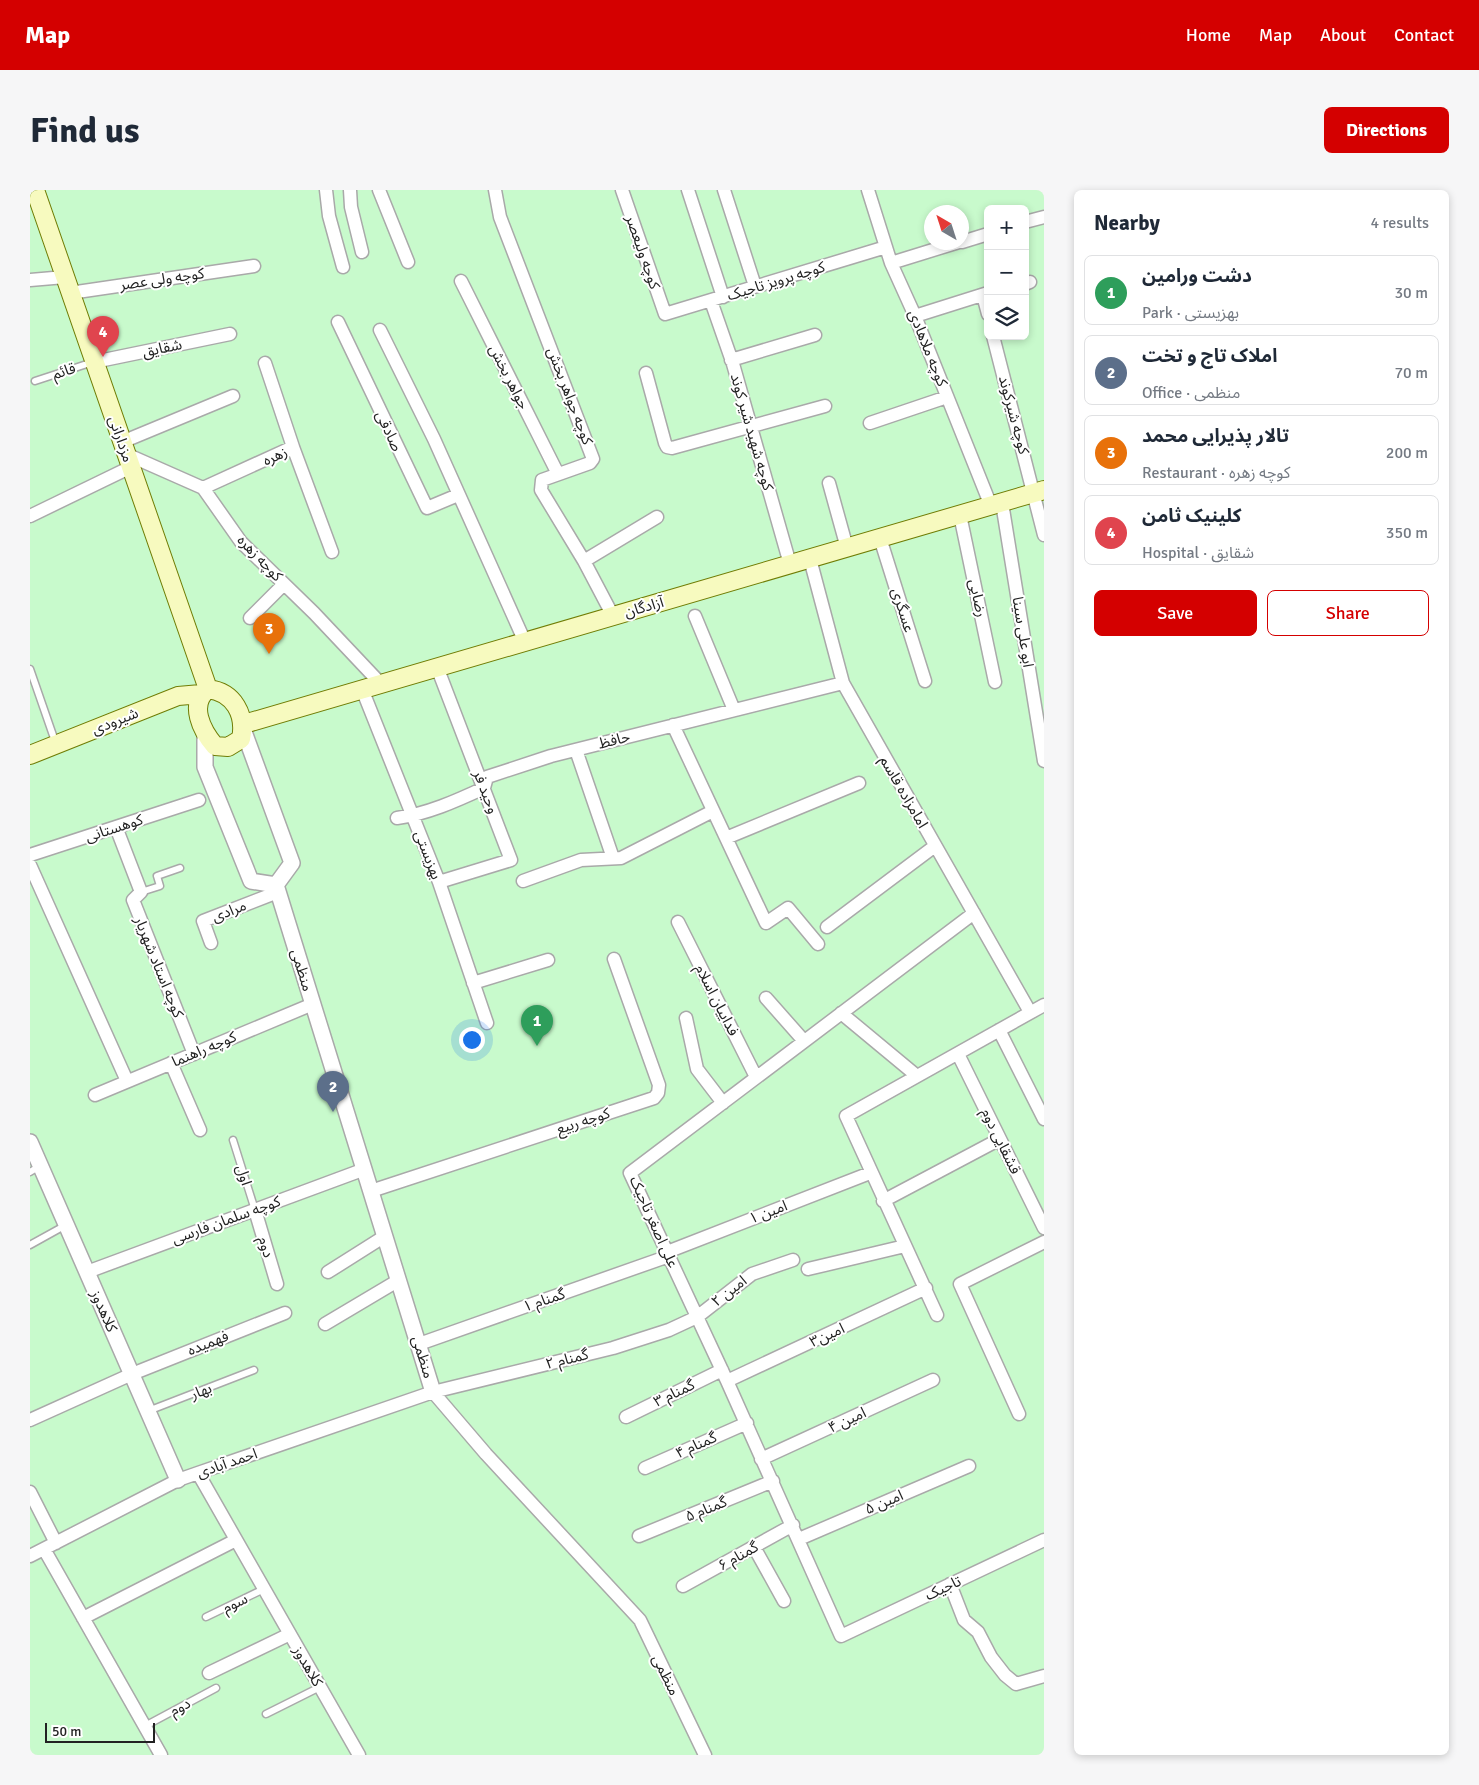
<!DOCTYPE html>
<html lang="en">
<head>
<meta charset="utf-8">
<style>
	body { margin:0; font-family:Signika,"Noto Sans Arabic",sans-serif; background:#f6f6f7; color:#1f2937 }
	.controls { position:absolute; right:15px; top:15px; display:grid; overflow:hidden; border-radius:8px; box-shadow:0 2px 8px #0003 }
	.controls button { width:45px; height:45px; display:grid; place-items:center; padding:0; border:0; border-bottom:1px solid #e0e1e3; background:#fff; color:#1f2937; font:25px sans-serif }
	.compass { position:absolute; left:894px; top:15px; width:45px; height:45px; border-radius:50%; background:#fff; box-shadow:0 2px 8px #0003; rotate:321deg }
	.scale { position:absolute; left:15px; bottom:12px; width:110px; box-sizing:border-box; padding-left:5px; border:2px solid #222; border-top:0; font-size:14px; line-height:18px; white-space:nowrap; color:#222; -webkit-text-stroke:4px #fff; paint-order:stroke }
	.you { position:absolute; left:441px; top:849px; width:18px; height:18px; margin:-12px; border:4px solid #fff; border-radius:50%; background:#1a73e8; box-shadow:0 0 0 8px #1a73e833 }
	.badge { display:grid; place-items:center; width:32px; height:32px; border-radius:50%; background:#d40000; color:#fff; font-size:16px; font-weight:700 }
	.pin { position:absolute; translate:-50% -41px; filter:drop-shadow(0 1px 2px #0008) }
	.pin::after { content:''; position:absolute; top:26px; width:18px; height:15px; background:inherit; clip-path:polygon(0 0,100% 0,50% 100%) }
	.list { margin:0; padding:0; list-style:none }
	h2 { display:flex; justify-content:space-between; align-items:center; height:65px; margin:0; padding:0 20px; font-size:21px }
	h2 small { font-size:16px; font-weight:400; color:#747a83 }
	.list li { display:grid; grid-template-columns:32px 1fr auto; gap:15px; align-items:center; box-sizing:border-box; height:70px; margin:0 10px 10px; padding:0 10px; border:1px solid #e0e1e3; border-radius:8px }
	.list b { display:block; font-size:19px; white-space:nowrap }
	.list p { margin:0; font-size:16px; white-space:nowrap; color:#747a83 }
	.list em { font-size:16px; font-style:normal; color:#747a83 }
	.actions { display:flex; gap:10px; padding:15px 20px }
	.actions a { flex:1; padding:11px 0; border:1px solid #d40000; border-radius:8px; text-align:center; font-size:18px; color:#d40000 }
	.actions .main { background:#d40000; color:#fff }
	.icon { flex:none; width:28px; height:28px; fill:none; stroke:currentColor; stroke-width:2; stroke-linecap:round; stroke-linejoin:round }
	.map { position:relative; flex:none; width:1014px; height:1565px; overflow:hidden; border-radius:8px }
	header { display:flex; align-items:center; gap:30px; box-sizing:border-box; height:70px; padding:0 25px; background:#d40000; color:#fff }
	header strong { font-size:24px }
	nav { display:flex; gap:28px; margin-inline-start:auto; font-size:18px }
	.intro { display:flex; align-items:center; justify-content:space-between; box-sizing:border-box; height:120px; padding:0 30px }
	h1 { margin:0; font-size:35px }
	.button { padding:12px 22px; border-radius:8px; background:#d40000; color:#fff; font-size:18px; font-weight:700 }
	main { display:flex; gap:30px; padding:0 30px }
	aside { flex:1; background:#fff; border-radius:8px; box-shadow:0 2px 8px #0003 }
	.map>svg:first-child { display:block }
	.park { fill:#c8facc; fill-rule:evenodd }
	.lines { fill:none; stroke-linecap:round; stroke-linejoin:round }
	.service-casing { stroke:#a9a9a9; stroke-width:9 }
	.minor-casing { stroke:#a9a9a9; stroke-width:15 }
	.tertiary-casing { stroke:#a9a9a9; stroke-width:18 }
	.secondary-casing { stroke:#707d05; stroke-width:20 }
	.service { stroke:#fff; stroke-width:6 }
	.minor { stroke:#fff; stroke-width:12 }
	.tertiary { stroke:#fff; stroke-width:15 }
	.secondary { stroke:#f7fabf; stroke-width:18 }
	.labels { text-anchor:middle; dominant-baseline:central; stroke-width:4; stroke-linejoin:round; paint-order:stroke }
	.street-label { font-size:15px; fill:#222; stroke:#fff }
</style>
</head>
<body>
<header>
<strong>Map</strong>
<nav><a>Home</a><a>Map</a><a>About</a><a>Contact</a></nav>
</header>
<div class="intro"><h1>Find us</h1><a class="button">Directions</a></div>
<main>
<div class="map">
<svg width="1014" height="1565" viewBox="0 0 1014 1565">
	<rect width="100%" height="100%" fill="#f2efe9"/>
	<!-- park -->
	<path class="park" d="M0,0H1014V1565H0ZM958,19H995V146H958ZM902,22H932V52H902Z"/>
	<g class="lines">
		<!-- service casing -->
		<g class="service-casing">
			<path id="service" d="M5,191L63,172
				M0,479L26,554
				M111,702L130,696L127,686L150,678
				M203,950L225,1020
				M0,982L10,976
				M0,1055L36,1035
				M118,1221L224,1180
				M176,1427L234,1399
				M236,1524L290,1497
				M115,1536L186,1498"/>
		</g>
		<!-- minor casing -->
		<g class="minor-casing">
			<path id="minor" d="M296,0L299,26L313,77
				M320,0L321,17L332,62
				M349,0L378,72
				M465,0L470,27L563,269L560,273L512,290L511,300L554,371L583,426
				M592,0L635,124L856,57
				M658,0L693,107
				M694,0L725,96
				M838,0L861,73L885,126L961,316
				M995,32L1014,27
				M932,52L958,44
				M861,73L929,52
				M0,90L35,87
				M431,91L528,284
				M995,94L1000,92
				M40,103L224,76
				M953,105L958,124
				M681,111L703,174L760,374
				M885,126L958,103
				M308,132L397,318L428,305
				M350,140L404,249L495,452
				M963,146L1014,345
				M701,170L785,145
				M64,172L200,144
				M616,183L635,253L637,257L642,258L795,216
				M840,233L917,207
				M92,252L203,206
				M263,257L302,362
				M96,264L173,298L211,352L284,423L351,494
				M799,293L817,358
				M173,298L263,257L235,173
				M972,313L1014,571
				M930,325L965,492
				M0,326L101,277
				M850,348L895,491
				M780,369L813,493L1000,822
				M554,371L627,327
				M665,426L704,520
				M220,428L254,394
				M407,477L481,670L409,692
				M332,499L409,692L457,833
				M643,535L736,733L758,718L788,754
				M546,560L583,668
				M367,628C397,624 426,611 454,598L457,587L521,566L813,493
				M86,637L111,702L103,710L164,864
				M696,648L829,593
				M0,665L169,610
				M0,675L97,891
				M493,691L551,670L591,668L683,621
				M944,723L600,983L697,1191L811,1446L1014,1350
				M648,732L726,887
				M797,737L905,656
				M181,753L173,731L248,702
				M443,793L518,770
				M736,808L774,851
				M811,823L887,886
				M656,828L667,879L693,913
				M969,840L1014,929
				M928,864L1014,1038
				M141,873L170,940
				M65,905L283,814
				M341,1001L624,908L628,903L629,895L584,769
				M853,1011L970,949
				M225,1020L247,1094
				M637,1062L840,983
				M778,1079L875,1056
				M57,1082L335,979
				M298,1082L355,1046
				M907,1125L816,926L1014,815
				M295,1134L369,1090
				M389,1154L639,1066
				M697,1191L896,1098
				M403,1202L456,1264L610,1430L675,1565
				M989,1224L930,1094L1014,1052
				M596,1227L692,1180
				M0,1230L102,1184L255,1123
				M731,1269L903,1190
				M615,1278L717,1233
				M168,1283L329,1565
				M0,1302L26,1353
				M609,1346L743,1291
				M769,1349L939,1276
				M724,1357L754,1411
				M14,1359L131,1565
				M0,1366L148,1290L168,1283L403,1202L583,1158L639,1140L667,1127L722,1084L763,1070
				M920,1394L934,1430L948,1442L961,1467L975,1485L986,1494L1014,1486
				M653,1396L763,1335
				M53,1428L206,1350
				M179,1483L260,1444"/>
		</g>
		<!-- tertiary casing -->
		<g class="tertiary-casing">
			<path id="tertiary" d="M175,545V577L221,691L246,695L262,673L213,539
				M246,695L403,1202
				M0,952L148,1290"/>
		</g>
		<!-- secondary casing -->
		<g class="secondary-casing">
			<path id="secondary" d="M5,0L178,499
				M178,499C204,502 216,525 211,549L198,557L185,556C172,541 158,514 178,499Z
				M214,534L1014,300
				M0,565L148,506L171,504"/>
		</g>
		<!-- service -->
		<use href="#service" class="service"/>
		<!-- minor -->
		<use href="#minor" class="minor"/>
		<!-- tertiary -->
		<use href="#tertiary" class="tertiary"/>
		<!-- secondary -->
		<use href="#secondary" class="secondary"/>
	</g>
	<g class="labels">
		<!-- street labels -->
		<g class="street-label">
			<text transform="translate(613 62) rotate(71)">کوچه ولیعصر</text>
			<text transform="translate(132 89) rotate(-8)">کوچه ولی عصر</text>
			<text transform="translate(746 91) rotate(-17)">کوچه پرویز تاجیک</text>
			<text transform="translate(132 158) rotate(-12)">شقایق</text>
			<text transform="translate(898 158) rotate(68)">کوچه ملاهادی</text>
			<text transform="translate(34 181) rotate(-18)">قائم</text>
			<text transform="translate(479 187) rotate(63)">جواهر بخش</text>
			<text transform="translate(540 206) rotate(69)">کوچه جواهر بخش</text>
			<text transform="translate(984 225) rotate(75)">کوچه شیرکوند</text>
			<text transform="translate(359 241) rotate(65)">صادقی</text>
			<text transform="translate(722 242) rotate(74)">کوچه شهید شیر کوند</text>
			<text transform="translate(91 249) rotate(71)">مزدارانی</text>
			<text transform="translate(245 266) rotate(-25)">زهره</text>
			<text transform="translate(230 368) rotate(46)">کوچه زهره</text>
			<text transform="translate(948 408) rotate(78)">رضایی</text>
			<text transform="translate(614 417) rotate(-16)">آزادگان</text>
			<text transform="translate(873 420) rotate(73)">عسگری</text>
			<text transform="translate(993 442) rotate(81)">ابو علی سینا</text>
			<text transform="translate(85 531) rotate(-22)">شیرودی</text>
			<text transform="translate(584 550) rotate(-14)">حافظ</text>
			<text transform="translate(456 602) rotate(69)">وحید فر</text>
			<text transform="translate(874 602) rotate(60)">امامزاده قاسم</text>
			<text transform="translate(84 638) rotate(-18)">کوهستانی</text>
			<text transform="translate(398 665) rotate(69)">بهزیستی</text>
			<text transform="translate(199 721) rotate(-21)">مرادی</text>
			<text transform="translate(129 777) rotate(68)">کوچه استاد شهریار</text>
			<text transform="translate(272 780) rotate(73)">منظمی</text>
			<text transform="translate(687 810) rotate(63)">فداییان اسلام</text>
			<text transform="translate(174 859) rotate(-23)">کوچه راهنما</text>
			<text transform="translate(553 931) rotate(-18)">کوچه ربیع</text>
			<text transform="translate(971 951) rotate(64)">قشقایی دوم</text>
			<text transform="translate(214 985) rotate(72)">اول</text>
			<text transform="translate(738 1022) rotate(-21)">امین ۱</text>
			<text transform="translate(196 1030) rotate(-20)">کوچه سلمان فارسی</text>
			<text transform="translate(624 1032) rotate(66)">علی اصغر تاجیک</text>
			<text transform="translate(236 1057) rotate(73)">دوم</text>
			<text transform="translate(699 1101) rotate(-38)">امین ۲</text>
			<text transform="translate(514 1110) rotate(-19)">گمنام ۱</text>
			<text transform="translate(74 1121) rotate(66)">کلاهدوز</text>
			<text transform="translate(797 1145) rotate(-25)">امین۳</text>
			<text transform="translate(178 1153) rotate(-22)">فهمیده</text>
			<text transform="translate(393 1167) rotate(73)">منظمی</text>
			<text transform="translate(537 1169) rotate(-14)">گمنام ۲</text>
			<text transform="translate(171 1201) rotate(-21)">بهار</text>
			<text transform="translate(644 1203) rotate(-26)">گمنام ۳</text>
			<text transform="translate(817 1230) rotate(-25)">امین ۴</text>
			<text transform="translate(666 1255) rotate(-24)">گمنام ۴</text>
			<text transform="translate(197 1273) rotate(-19)">احمد آبادی</text>
			<text transform="translate(854 1312) rotate(-23)">امین ۵</text>
			<text transform="translate(676 1319) rotate(-22)">گمنام ۵</text>
			<text transform="translate(708 1366) rotate(-29)">گمنام ۶</text>
			<text transform="translate(913 1398) rotate(-25)">تاجیک</text>
			<text transform="translate(205 1413) rotate(-26)">سوم</text>
			<text transform="translate(278 1476) rotate(60)">کلاهدوز</text>
			<text transform="translate(636 1485) rotate(64)">منظمی</text>
			<text transform="translate(150 1517) rotate(-28)">دوم</text>
		</g>
	</g>
</svg>
<div class="controls">
<button>+</button>
<button>−</button>
<button><svg class="icon" aria-label="layers" viewBox="0 0 24 24"><path d="M12 4l9 5-9 5-9-5zM3 14l9 5 9-5"/></svg></button>
</div>
<svg class="compass" viewBox="-18 -18 36 36"><path d="M0-13l5 13h-10z" fill="#e53935"/><path d="M0 13l5-13h-10z" fill="#747a83"/></svg>
<div class="scale">50 m</div>
<div class="you"></div>
<div class="pin badge" style="left:507px;top:856px;background:#2e9e5b">1</div>
<div class="pin badge" style="left:303px;top:922px;background:#5c6f8a">2</div>
<div class="pin badge" style="left:239px;top:464px;background:#e8710a">3</div>
<div class="pin badge" style="left:73px;top:167px;background:#e0444e">4</div>
</div>
<aside>
<h2>Nearby<small>4 results</small></h2>
<ul class="list">
<li><span class="badge" style="background:#2e9e5b">1</span><div><b>دشت ورامین</b><p>Park · بهزیستی</p></div><em>30 m</em></li>
<li><span class="badge" style="background:#5c6f8a">2</span><div><b>املاک تاج و تخت</b><p>Office · منظمی</p></div><em>70 m</em></li>
<li><span class="badge" style="background:#e8710a">3</span><div><b>تالار پذیرایی محمد</b><p>Restaurant · کوچه زهره</p></div><em>200 m</em></li>
<li><span class="badge" style="background:#e0444e">4</span><div><b>کلینیک ثامن</b><p>Hospital · شقایق</p></div><em>350 m</em></li>
</ul>
<div class="actions"><a class="main">Save</a><a>Share</a></div>
</aside>
</main>
</body>
</html>
